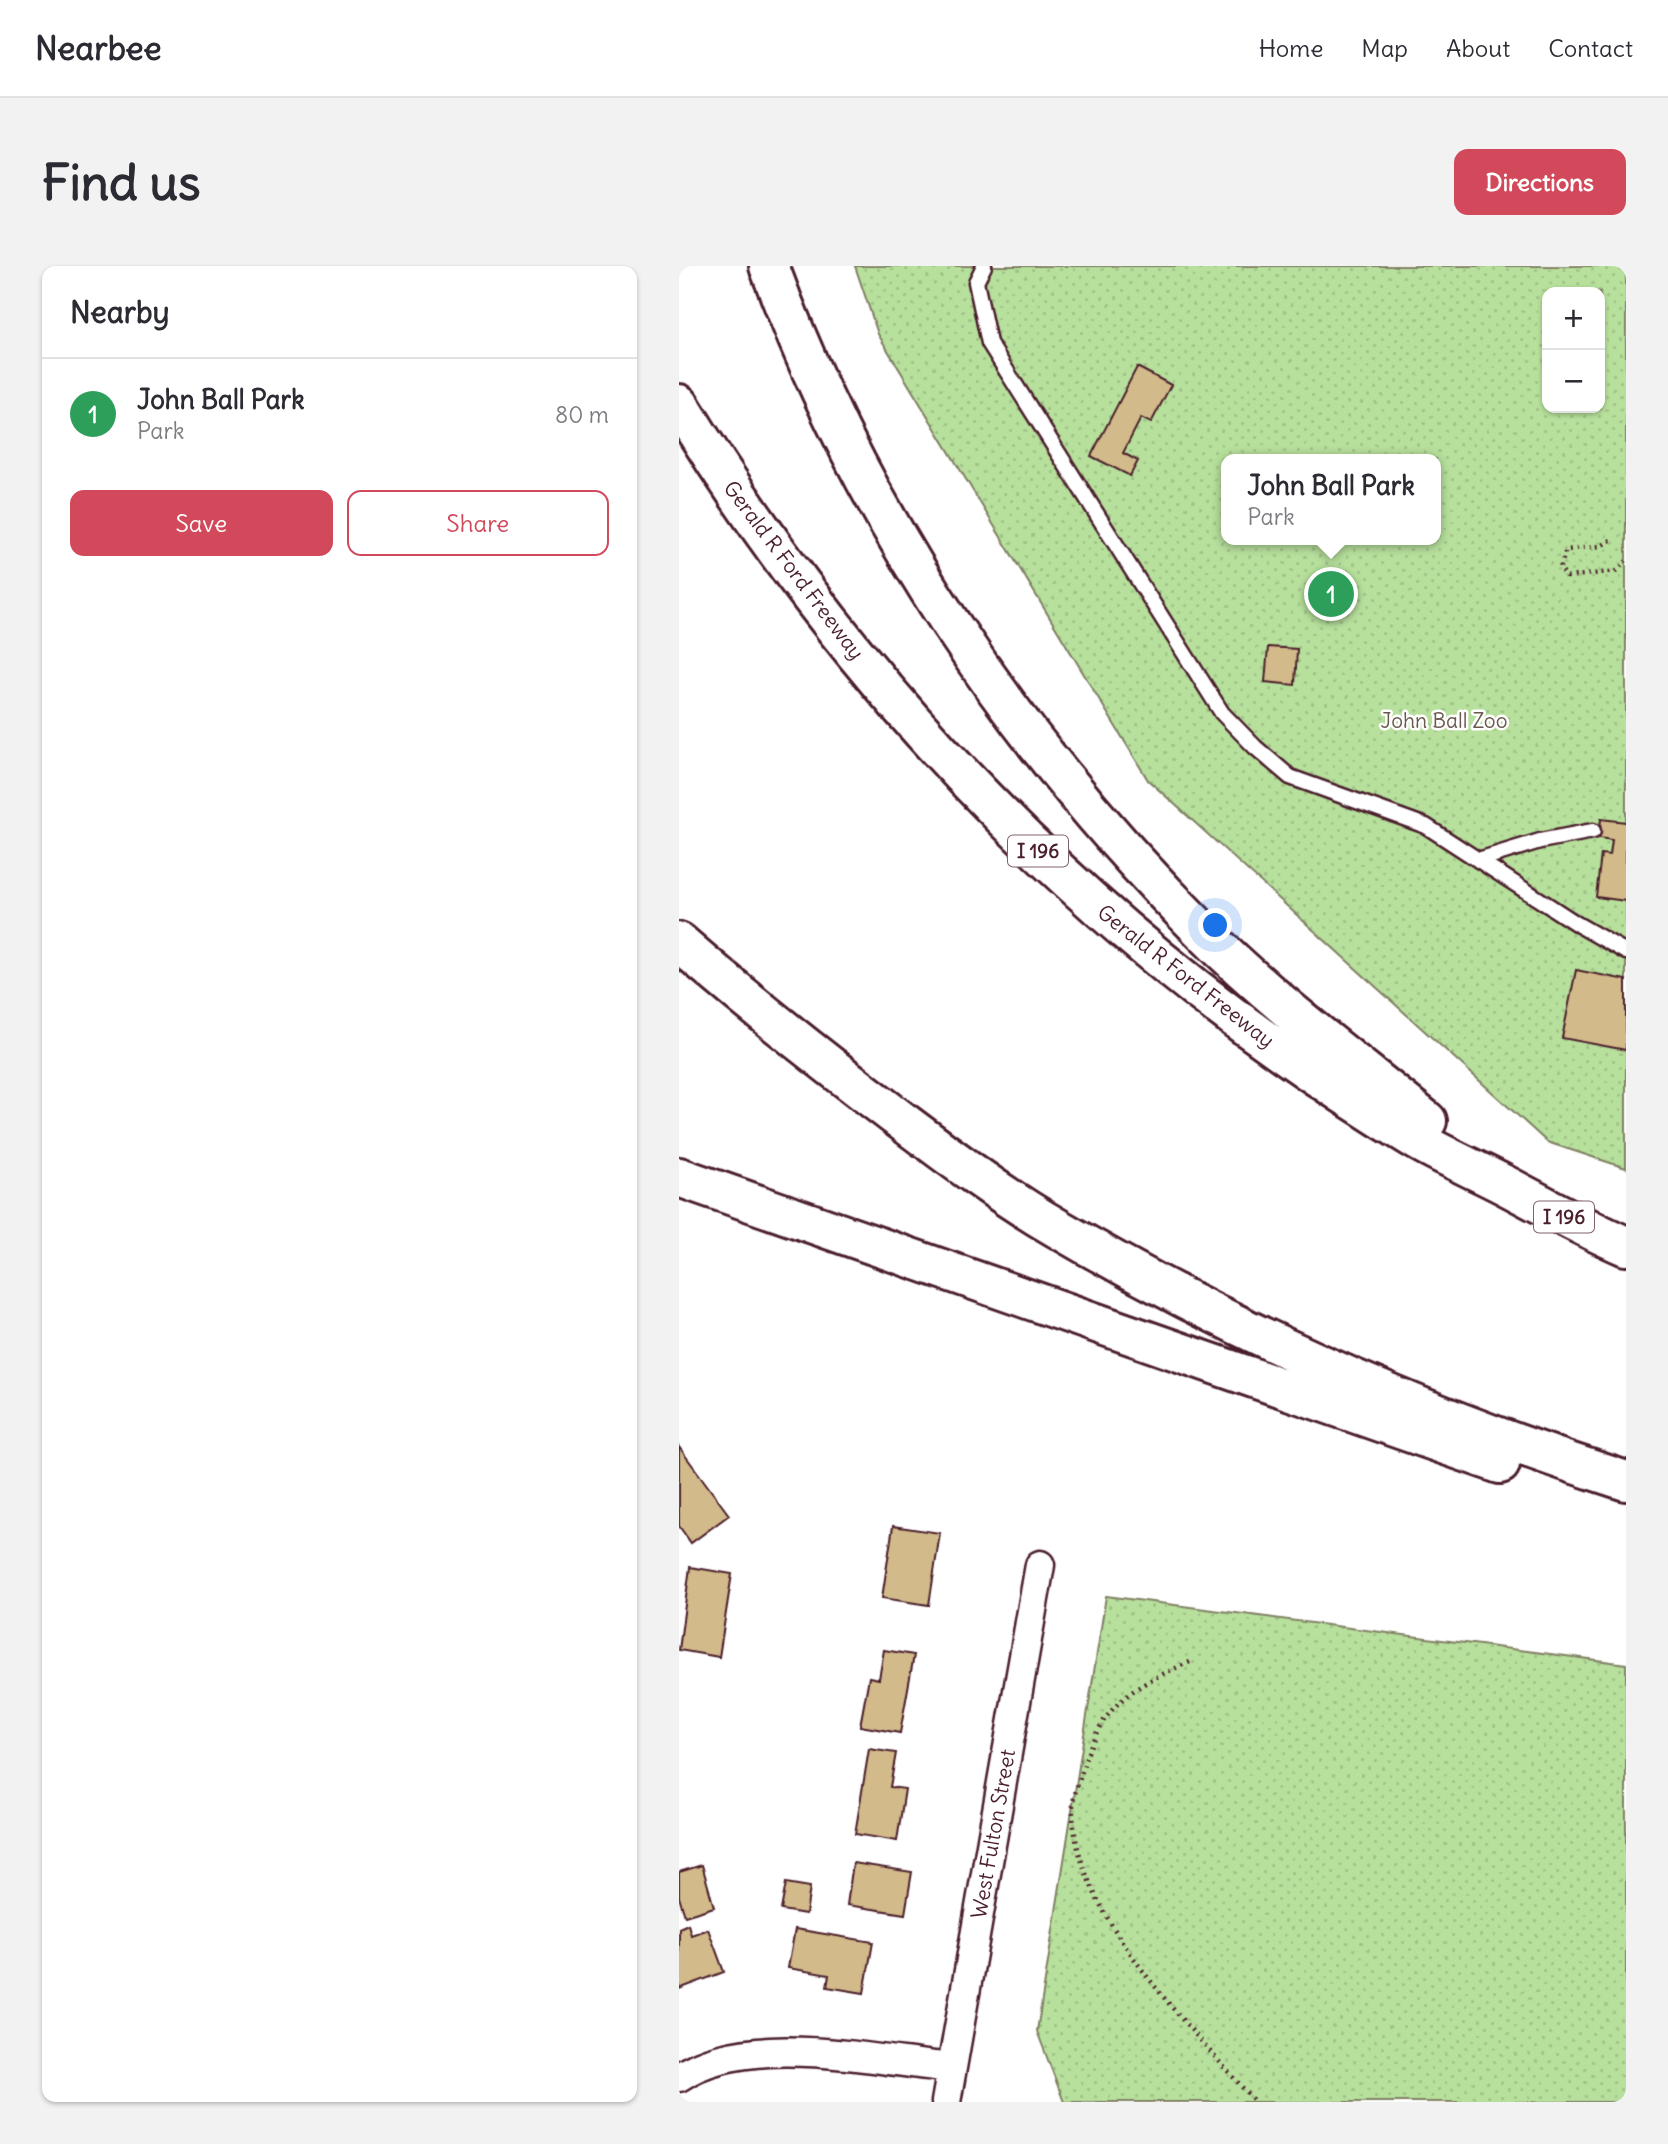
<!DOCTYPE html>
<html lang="en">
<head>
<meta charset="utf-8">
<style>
	body { margin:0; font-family:Delius,sans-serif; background:#f2f2f3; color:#2b2b33 }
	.controls { position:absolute; right:21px; top:21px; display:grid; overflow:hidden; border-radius:14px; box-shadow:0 2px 5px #0004 }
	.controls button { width:63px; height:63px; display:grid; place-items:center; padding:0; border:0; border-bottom:2px solid #e1e1e2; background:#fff; color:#2b2b33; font:35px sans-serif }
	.you { position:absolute; left:537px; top:660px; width:24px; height:24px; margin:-18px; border:5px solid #fff; border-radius:50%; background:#1a73e8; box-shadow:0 0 0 10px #1a73e833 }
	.badge { display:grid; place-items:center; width:46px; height:46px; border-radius:50%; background:#d1495b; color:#fff; font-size:23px; font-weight:700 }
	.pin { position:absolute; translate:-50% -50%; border:4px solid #fff; box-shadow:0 2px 7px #0006 }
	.popup { position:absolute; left:542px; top:188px; width:220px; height:91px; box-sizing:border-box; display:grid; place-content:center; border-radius:14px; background:#fff; filter:drop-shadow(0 2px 5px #0005); font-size:23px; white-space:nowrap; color:#7c7c81 }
	.popup b { font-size:26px; color:#2b2b33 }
	.popup::after { content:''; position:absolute; left:50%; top:100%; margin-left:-14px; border:14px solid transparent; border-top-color:#fff }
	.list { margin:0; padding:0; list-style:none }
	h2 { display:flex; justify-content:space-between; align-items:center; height:91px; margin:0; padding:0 28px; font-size:30px }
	h2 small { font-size:23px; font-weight:400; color:#7c7c81 }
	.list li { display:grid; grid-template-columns:46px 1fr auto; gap:21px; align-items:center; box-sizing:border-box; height:112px; padding:0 28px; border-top:2px solid #e1e1e2 }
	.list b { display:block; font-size:26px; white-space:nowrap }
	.list p { margin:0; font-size:23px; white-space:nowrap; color:#7c7c81 }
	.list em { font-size:23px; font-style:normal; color:#7c7c81 }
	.actions { display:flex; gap:14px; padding:21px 28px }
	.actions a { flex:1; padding:16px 0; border:2px solid #d1495b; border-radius:14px; text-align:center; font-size:24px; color:#d1495b }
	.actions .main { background:#d1495b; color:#fff }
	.map { position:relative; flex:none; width:947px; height:1836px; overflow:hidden; border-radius:14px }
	header { display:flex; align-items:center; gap:42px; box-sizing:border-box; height:98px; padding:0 35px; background:#fff; border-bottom:2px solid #e1e1e2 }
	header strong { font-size:33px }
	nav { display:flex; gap:38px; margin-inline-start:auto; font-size:24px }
	.intro { display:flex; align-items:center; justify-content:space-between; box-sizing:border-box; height:168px; padding:0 42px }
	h1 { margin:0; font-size:49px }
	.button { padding:18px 32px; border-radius:14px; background:#d1495b; color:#fff; font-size:24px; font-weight:700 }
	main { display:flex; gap:42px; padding:0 42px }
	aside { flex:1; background:#fff; border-radius:14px; box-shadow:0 2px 5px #0004 }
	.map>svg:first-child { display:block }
	.green { fill:url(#green-dots); stroke:#808064; stroke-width:2; fill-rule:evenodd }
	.building { fill:#d2ba8a; stroke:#4a1f2b; stroke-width:2 }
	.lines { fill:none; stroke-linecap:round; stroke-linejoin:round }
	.service-casing { stroke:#4a1f2b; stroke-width:19 }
	.minor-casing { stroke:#4a1f2b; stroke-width:33 }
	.motorway-casing { stroke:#4a1f2b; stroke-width:44 }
	.path { stroke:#4a1f2b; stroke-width:4.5; stroke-dasharray:2 5; stroke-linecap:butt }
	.service { stroke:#fff; stroke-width:14 }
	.minor { stroke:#fff; stroke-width:28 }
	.motorway { stroke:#fff; stroke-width:38 }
	.labels { text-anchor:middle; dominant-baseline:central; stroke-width:5; stroke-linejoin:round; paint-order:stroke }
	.shield { fill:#fff; stroke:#80626b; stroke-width:2 }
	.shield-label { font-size:19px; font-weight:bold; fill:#4a1f2b }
	.street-label { font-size:21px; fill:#4a1f2b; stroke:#fff }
	.park-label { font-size:21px; fill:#6b594d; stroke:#fff }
</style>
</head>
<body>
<header>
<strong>Nearbee</strong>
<nav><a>Home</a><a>Map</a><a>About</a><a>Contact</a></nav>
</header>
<div class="intro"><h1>Find us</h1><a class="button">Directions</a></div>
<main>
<aside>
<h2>Nearby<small></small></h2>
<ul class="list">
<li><span class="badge" style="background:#2e9e5b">1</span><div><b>John Ball Park</b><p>Park</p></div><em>80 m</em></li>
</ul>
<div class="actions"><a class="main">Save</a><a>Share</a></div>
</aside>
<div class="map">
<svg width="947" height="1836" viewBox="0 0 947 1836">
	<defs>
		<pattern id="green-dots" width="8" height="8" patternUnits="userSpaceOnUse" patternTransform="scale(1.75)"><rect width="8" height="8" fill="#b7e09c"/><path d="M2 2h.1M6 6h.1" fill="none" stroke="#9fc087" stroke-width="1.8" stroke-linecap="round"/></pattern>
	</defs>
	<rect width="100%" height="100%" fill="#fff"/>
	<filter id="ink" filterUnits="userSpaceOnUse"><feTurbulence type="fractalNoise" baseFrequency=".0143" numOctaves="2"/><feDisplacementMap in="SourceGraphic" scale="14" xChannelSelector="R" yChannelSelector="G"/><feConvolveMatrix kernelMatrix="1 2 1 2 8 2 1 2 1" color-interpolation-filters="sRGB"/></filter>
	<g filter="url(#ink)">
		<!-- green -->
		<path class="green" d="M176,0H947V902L868,876L469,514L199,68ZM868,26H921V142H868ZM547,193H757V274H547Z
			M427,1330L947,1398V1836H385L358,1765Z"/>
		<!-- building -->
		<path class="building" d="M458,101L492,119L472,157L462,152L444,187L459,195L451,210L412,190Z
			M589,381L618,383L616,419L586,416Z
			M922,553L947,556V635L917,631L922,588L931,589L933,574L920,572Z
			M897,704L947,714V784L883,772Z
			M0,1181L50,1249L12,1277L0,1260Z
			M214,1260L261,1267L250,1339L203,1332Z
			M11,1301L53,1308L40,1391L0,1384Z
			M205,1384L235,1389L221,1467L181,1460L190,1411L200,1413Z
			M190,1483L217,1487L211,1521L226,1523L218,1575L176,1568Z
			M174,1597L233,1606L226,1648L168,1639Z
			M23,1599L35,1641L6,1650L0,1631V1606Z
			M107,1617L131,1621L127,1648L102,1644Z
			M9,1658L12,1669L29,1663L45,1706L0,1723V1662Z
			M116,1663L194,1676L185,1727L148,1721L150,1709L109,1702Z"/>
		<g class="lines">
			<!-- service casing -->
			<g class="service-casing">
				<path id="service" d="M305,0L297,16L310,77L543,447L576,481L611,511L747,560L898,658L947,686
					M799,594L861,575L914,565"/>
			</g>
			<!-- minor casing -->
			<g class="minor-casing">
				<path id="minor" d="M0,1811C66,1765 195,1794 272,1802
					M267,1836L361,1299"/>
			</g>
			<!-- motorway casing -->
			<g class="motorway-casing">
				<path id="motorway" d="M90,0C182,250 336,479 525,667C594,736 673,794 748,855
					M0,138C186,442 433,691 739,875C767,891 797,904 826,919C866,940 905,962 947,980
					M0,676C70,737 141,793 215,849C267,888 321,929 378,962C557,1067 750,1152 947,1215
					M0,911L821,1198"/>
			</g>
			<!-- path -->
			<path class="path" d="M932,274L922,280L887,284L881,302L888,311L938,305L947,295
				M511,1396C453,1420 422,1439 404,1502C401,1514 395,1527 394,1538C390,1644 511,1760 576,1836"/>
			<!-- service -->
			<use href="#service" class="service"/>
			<!-- minor -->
			<use href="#minor" class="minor"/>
			<!-- motorway -->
			<use href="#motorway" class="motorway"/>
		</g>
	</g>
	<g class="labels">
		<!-- shield labels -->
		<g class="shield">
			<rect x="329" y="569.5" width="60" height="31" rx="5"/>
			<rect x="855" y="935.5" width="60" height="31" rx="5"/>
		</g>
		<g class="shield-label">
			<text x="359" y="585">I 196</text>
			<text x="885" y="951">I 196</text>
		</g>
		<!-- street labels -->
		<g class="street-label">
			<text transform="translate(115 304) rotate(53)">Gerald R Ford Freeway</text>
			<text transform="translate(507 710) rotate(38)">Gerald R Ford Freeway</text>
			<text transform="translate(314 1568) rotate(-80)">West Fulton Street</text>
		</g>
		<!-- park labels -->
		<g class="park-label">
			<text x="765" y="454">John Ball Zoo</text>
		</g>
	</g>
</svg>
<div class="controls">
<button>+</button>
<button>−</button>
</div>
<div class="you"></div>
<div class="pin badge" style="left:652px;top:328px;background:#2e9e5b">1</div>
<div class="popup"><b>John Ball Park</b>Park</div>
</div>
</main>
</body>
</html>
